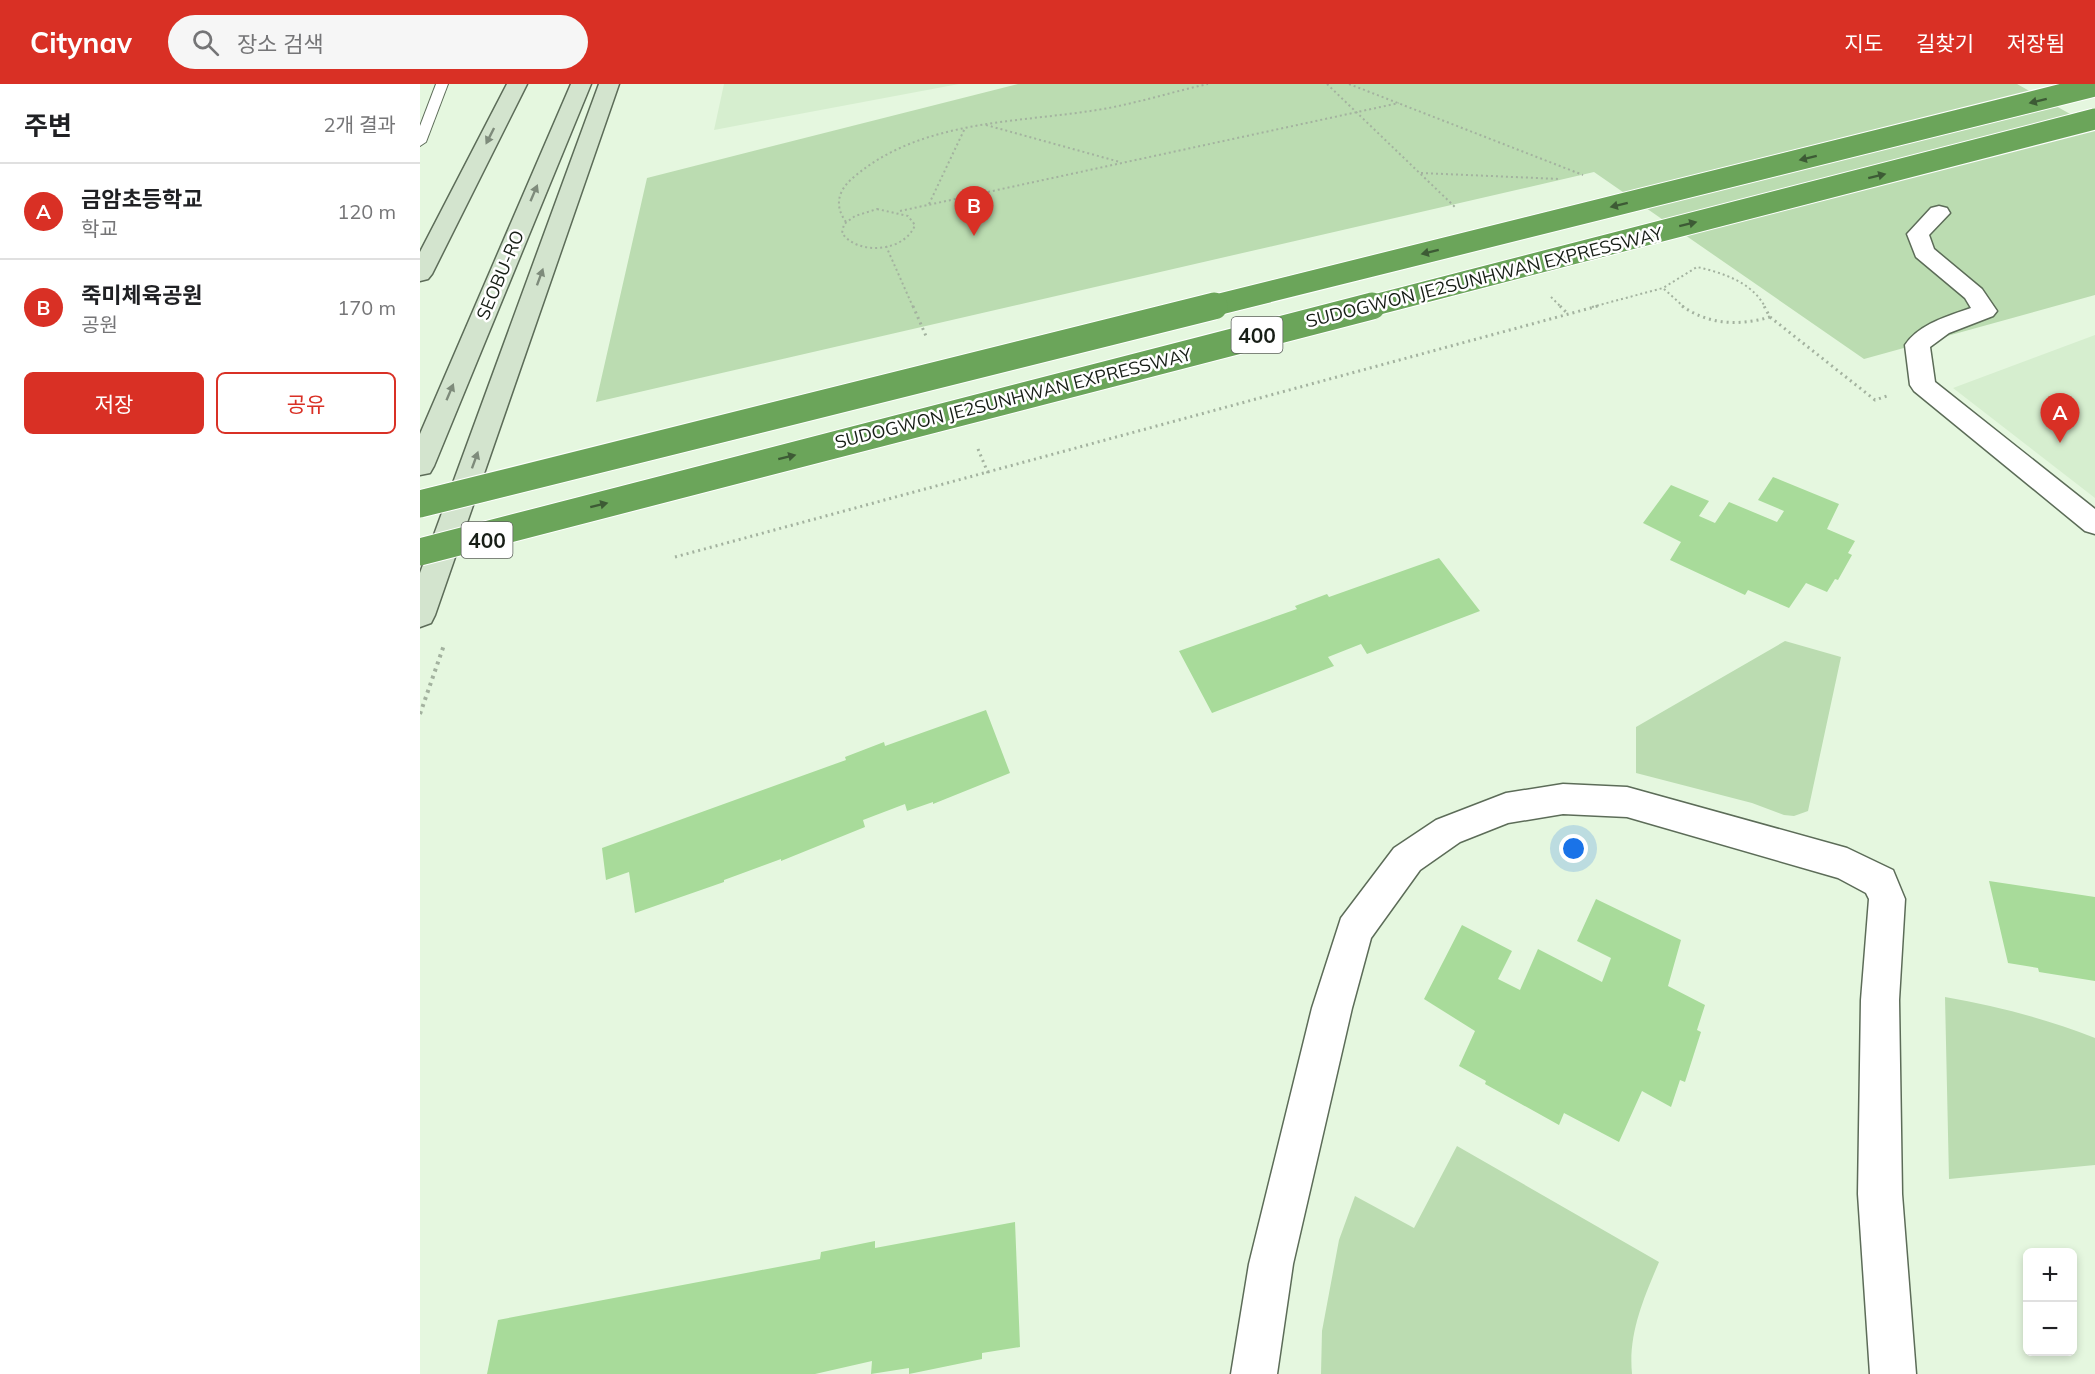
<!DOCTYPE html>
<html lang="ko">
<head>
<meta charset="utf-8">
<style>
	body { margin:0; font-family:Mulish,"Noto Sans KR",sans-serif; background:#f6f6f6; color:#202124 }
	.controls { position:absolute; right:18px; bottom:18px; display:grid; overflow:hidden; border-radius:9px; box-shadow:0 3px 9px #0003 }
	.controls button { width:54px; height:54px; display:grid; place-items:center; padding:0; border:0; border-bottom:2px solid #e0e0e0; background:#fff; color:#202124; font:30px sans-serif }
	.you { position:absolute; left:1154px; top:765px; width:21px; height:21px; margin:-15px; border:4px solid #fff; border-radius:50%; background:#1a73e8; box-shadow:0 0 0 9px #1a73e833 }
	.badge { display:grid; place-items:center; width:39px; height:39px; border-radius:50%; background:#d93025; color:#fff; font-size:20px; font-weight:700 }
	.pin { position:absolute; translate:-50% -50px; filter:drop-shadow(0 2px 3px #0008) }
	.pin::after { content:''; position:absolute; top:32px; width:21px; height:18px; background:inherit; clip-path:polygon(0 0,100% 0,50% 100%) }
	.list { margin:0; padding:0; list-style:none }
	h2 { display:flex; justify-content:space-between; align-items:center; height:78px; margin:0; padding:0 24px; font-size:26px }
	h2 small { font-size:20px; font-weight:400; color:#757577 }
	.list li { display:grid; grid-template-columns:39px 1fr auto; gap:18px; align-items:center; box-sizing:border-box; height:96px; padding:0 24px; border-top:2px solid #e0e0e0 }
	.list b { display:block; font-size:22px; white-space:nowrap }
	.list p { margin:0; font-size:20px; white-space:nowrap; color:#757577 }
	.list em { font-size:20px; font-style:normal; color:#757577 }
	.actions { display:flex; gap:12px; padding:18px 24px }
	.actions a { flex:1; padding:14px 0; border:2px solid #d93025; border-radius:9px; text-align:center; font-size:21px; color:#d93025 }
	.actions .main { background:#d93025; color:#fff }
	.icon { flex:none; width:33px; height:33px; fill:none; stroke:currentColor; stroke-width:2; stroke-linecap:round; stroke-linejoin:round }
	.map { position:relative; flex:none; width:1675px; height:1290px; overflow:hidden }
	header { display:flex; align-items:center; gap:36px; box-sizing:border-box; height:84px; padding:0 30px; background:#d93025; color:#fff }
	header strong { font-size:28px }
	nav { display:flex; gap:33px; margin-inline-start:auto; font-size:21px }
	.search { width:420px; height:54px; background:#f6f6f6; display:flex; align-items:center; gap:15px; box-sizing:border-box; padding:0 21px; border-radius:33px; color:#757577; font-size:22px }
	main { display:flex }
	aside { flex:1; background:#fff }
	.map>svg:first-child { display:block }
	.built { fill:#d6eecf }
	.green { fill:#bbdcb1 }
	.building { fill:#a8db9a }
	.lines { fill:none; stroke-linecap:round; stroke-linejoin:round }
	.lane-casing { stroke:#5c6c58; stroke-width:2 }
	.street-casing { stroke:#5c6c58; stroke-width:3 }
	.secondary-casing { stroke:#5c6c58; stroke-width:3 }
	.path-far2 { stroke:#a3b29f; stroke-width:2; stroke-dasharray:2 3; stroke-linecap:butt }
	.path-far1 { stroke:#a3b29f; stroke-width:3; stroke-dasharray:2 4; stroke-linecap:butt }
	.path { stroke:#a3b29f; stroke-width:4; stroke-dasharray:3 4.5; stroke-linecap:butt }
	.lane { fill:#fff; fill-rule:evenodd }
	.street { fill:#fff; fill-rule:evenodd }
	.secondary { fill:#d3e4ce; fill-rule:evenodd }
	.highway-bridge-far1-casing { stroke:#fff; stroke-width:23; stroke-linecap:butt }
	.highway-bridge-casing { stroke:#fff; stroke-width:29; stroke-linecap:butt }
	.highway-bridge-far1 { stroke:#6ba55a; stroke-width:21 }
	.highway-bridge { stroke:#6ba55a; stroke-width:27 }
	.oneway { fill:#3d5b35 }
	.oneway2 { fill:#7e8b7b }
	.labels { text-anchor:middle; dominant-baseline:central; stroke-width:5; stroke-linejoin:round; paint-order:stroke }
	.far-street-label { font-size:18px; fill:#171e16; stroke:#fff }
	.shield { fill:#fff; stroke:#5d625c; stroke-width:1.5 }
	.shield-label { font-size:21px; font-weight:bold; fill:#171e16 }
</style>
</head>
<body>
<header>
<strong>Citynav</strong>
<div class="search"><svg class="icon" aria-label="search" viewBox="0 0 24 24"><circle cx="10" cy="10" r="6"/><path d="M15 15l6 6"/></svg>장소 검색</div>
<nav><a>지도</a><a>길찾기</a><a>저장됨</a></nav>
</header>
<main>
<aside>
<h2>주변<small>2개 결과</small></h2>
<ul class="list">
<li><span class="badge">A</span><div><b>금암초등학교</b><p>학교</p></div><em>120 m</em></li>
<li><span class="badge">B</span><div><b>죽미체육공원</b><p>공원</p></div><em>170 m</em></li>
</ul>
<div class="actions"><a class="main">저장</a><a>공유</a></div>
</aside>
<div class="map">
<svg width="1675" height="1290" viewBox="0 0 1675 1290">
	<rect width="100%" height="100%" fill="#e5f7df"/>
	<!-- built -->
	<path class="built" d="M304,0H539L294,46Z
		M1675,251V414L1533,304Z"/>
	<!-- green -->
	<path class="green" d="M598,0H1597L1675,44V211L1444,275L1174,88L176,318L227,94Z
		M1365,557L1421,573L1388,727L1374,732L1364,731L1332,719L1216,689V643Z
		M1525,913C1577,922 1626,935 1675,954V1081L1529,1095Z
		M1037,1062L1239,1178C1224,1214 1208,1249 1212,1290H901L902,1247L919,1156L935,1112L994,1144Z"/>
	<!-- building -->
	<path class="building" d="M1353,393L1419,420L1407,445L1435,457L1428,469L1432,471L1418,496L1415,495L1407,508L1386,499L1369,524L1328,506L1325,511L1250,476L1261,458L1223,439L1251,401L1289,417L1279,432L1295,439L1309,418L1357,438L1364,427L1338,416Z
		M1019,474L1060,527L947,570L941,560L908,573L914,582L792,629L759,567L877,525L875,522L907,510L909,513Z
		M566,626L590,689L513,720V718L487,727L485,720L443,736L445,743L361,777V775L304,796V798L215,829L209,788L186,796L182,764L426,676L425,673L464,658L465,662Z
		M1569,797L1675,813V897L1619,888L1618,884L1588,879Z
		M1176,815L1261,856L1248,902L1285,921L1277,946L1281,948L1265,998L1260,996L1251,1023L1222,1007L1199,1058L1144,1029L1139,1041L1065,1000L1066,997L1039,982L1055,947L1004,915L1042,841L1092,867L1078,895L1100,906L1118,865L1182,898L1191,874L1157,857Z
		M595,1138L600,1263L562,1269V1275L489,1290V1284L451,1290L452,1277L395,1290H67L78,1236L400,1175L401,1168L455,1157V1164Z"/>
	<g class="lines">
		<!-- lane casing -->
		<g class="lane-casing">
			<path id="lane" d="M16,0H28L6,58L0,62V42Z"/>
		</g>
		<!-- street casing -->
		<g class="street-casing">
			<path id="street" d="M1519,122L1527,124L1530,129L1509,151L1514,165L1562,205L1577,227L1573,232L1529,249L1510,263L1515,298L1675,425V450L1665,447L1494,307L1490,301L1485,261C1499,240 1528,232 1551,224L1545,214L1496,173L1487,150L1511,124Z
				M1143,700L1207,703L1427,764L1473,786L1485,815L1479,916L1482,1110L1496,1290H1450L1438,1110L1441,916L1449,815L1446,809L1418,794L1207,733L1143,730L1088,739L1040,758L1000,786L951,854L932,924L873,1180L857,1290H811L829,1180L892,924L921,834L974,764L1016,736L1086,709Z"/>
		</g>
		<!-- secondary casing -->
		<g class="secondary-casing">
			<path id="secondary" d="M87,0H107L12,190L8,195L0,197V168Z
				M151,0H171L14,382L10,389L0,391V350Z
				M179,0H199L15,531L11,539L0,543V489Z"/>
		</g>
		<!-- path-far2 -->
		<path class="path-far2" d="M907,0L1036,124
			M929,0L1163,91
			M566,41L700,78
			M1001,89L1140,95
			M509,120L545,44
			M457,125L488,132L495,141C485,168 438,172 422,149L424,140L435,132Z
			M480,127L979,19
			M426,138C413,120 419,105 435,92C502,36 595,39 677,26C715,20 751,8 788,0
			M466,162L493,223
			M1131,213L1141,223
			M1172,223L1243,204
			M1264,223L1243,204L1277,183C1303,189 1332,198 1345,223"/>
		<!-- path-far1 -->
		<path class="path-far1" d="M493,222L506,252
			M1140,222L1147,229
			M1262,222C1289,241 1320,242 1350,233L1344,222
			M1350,233L1455,316L1467,312
			M558,365L568,389
			M255,473L1178,222"/>
		<!-- path -->
		<path class="path" d="M0,630L24,561"/>
		<!-- lane -->
		<use href="#lane" class="lane"/>
		<!-- street -->
		<use href="#street" class="street"/>
		<!-- secondary -->
		<use href="#secondary" class="secondary"/>
		<!-- highway-bridge-far1 casing -->
		<g class="highway-bridge-far1-casing">
			<path id="highway-bridge-far1" d="M788,223L1675,2
				M947,223L1675,35"/>
		</g>
		<!-- highway-bridge casing -->
		<g class="highway-bridge-casing">
			<path id="highway-bridge" d="M0,420L794,222
				M0,468L952,222"/>
		</g>
		<!-- highway-bridge-far1 -->
		<use href="#highway-bridge-far1" class="highway-bridge-far1"/>
		<!-- highway-bridge -->
		<use href="#highway-bridge" class="highway-bridge"/>
	</g>
	<!-- one-way arrows -->
	<defs><path id="oneway-solid" d="M-6-.8H1V-3.2L6.5 0L1 3.2V.8H-6Z" transform="scale(1.5)"/></defs>
	<g class="oneway">
		<use href="#oneway-solid" transform="translate(1618 17) rotate(166)"/>
		<use href="#oneway-solid" transform="translate(1388 74) rotate(166)"/>
		<use href="#oneway-solid" transform="translate(1457 92) rotate(-14)"/>
		<use href="#oneway-solid" transform="translate(1199 121) rotate(166)"/>
		<use href="#oneway-solid" transform="translate(1268 140) rotate(-14)"/>
		<use href="#oneway-solid" transform="translate(1010 168) rotate(166)"/>
		<use href="#oneway-solid" transform="translate(367 373) rotate(-14)"/>
		<use href="#oneway-solid" transform="translate(179 421) rotate(-14)"/>
	</g>
	<g class="oneway2">
		<use href="#oneway-solid" transform="translate(70 52) rotate(117)"/>
		<use href="#oneway-solid" transform="translate(114 109) rotate(-67)"/>
		<use href="#oneway-solid" transform="translate(120 193) rotate(-70)"/>
		<use href="#oneway-solid" transform="translate(30 308) rotate(-67)"/>
		<use href="#oneway-solid" transform="translate(55 376) rotate(-70)"/>
	</g>
	<g class="labels">
		<!-- far-street labels -->
		<g class="far-street-label">
			<text transform="translate(80 191) rotate(-67)">SEOBU-RO</text>
			<text transform="translate(1064 193) rotate(-14)">SUDOGWON JE2SUNHWAN EXPRESSWAY</text>
			<text transform="translate(593 314) rotate(-14)">SUDOGWON JE2SUNHWAN EXPRESSWAY</text>
		</g>
		<!-- shield labels -->
		<g class="shield">
			<rect x="811.5" y="233" width="51" height="36" rx="4.5"/>
			<rect x="41.5" y="438" width="51" height="36" rx="4.5"/>
		</g>
		<g class="shield-label">
			<text x="837" y="251">400</text>
			<text x="67" y="456">400</text>
		</g>
	</g>
</svg>
<div class="controls">
<button>+</button>
<button>−</button>
</div>
<div class="you"></div>
<div class="pin badge" style="left:1640px;top:359px">A</div>
<div class="pin badge" style="left:554px;top:152px">B</div>
</div>
</main>
</body>
</html>
